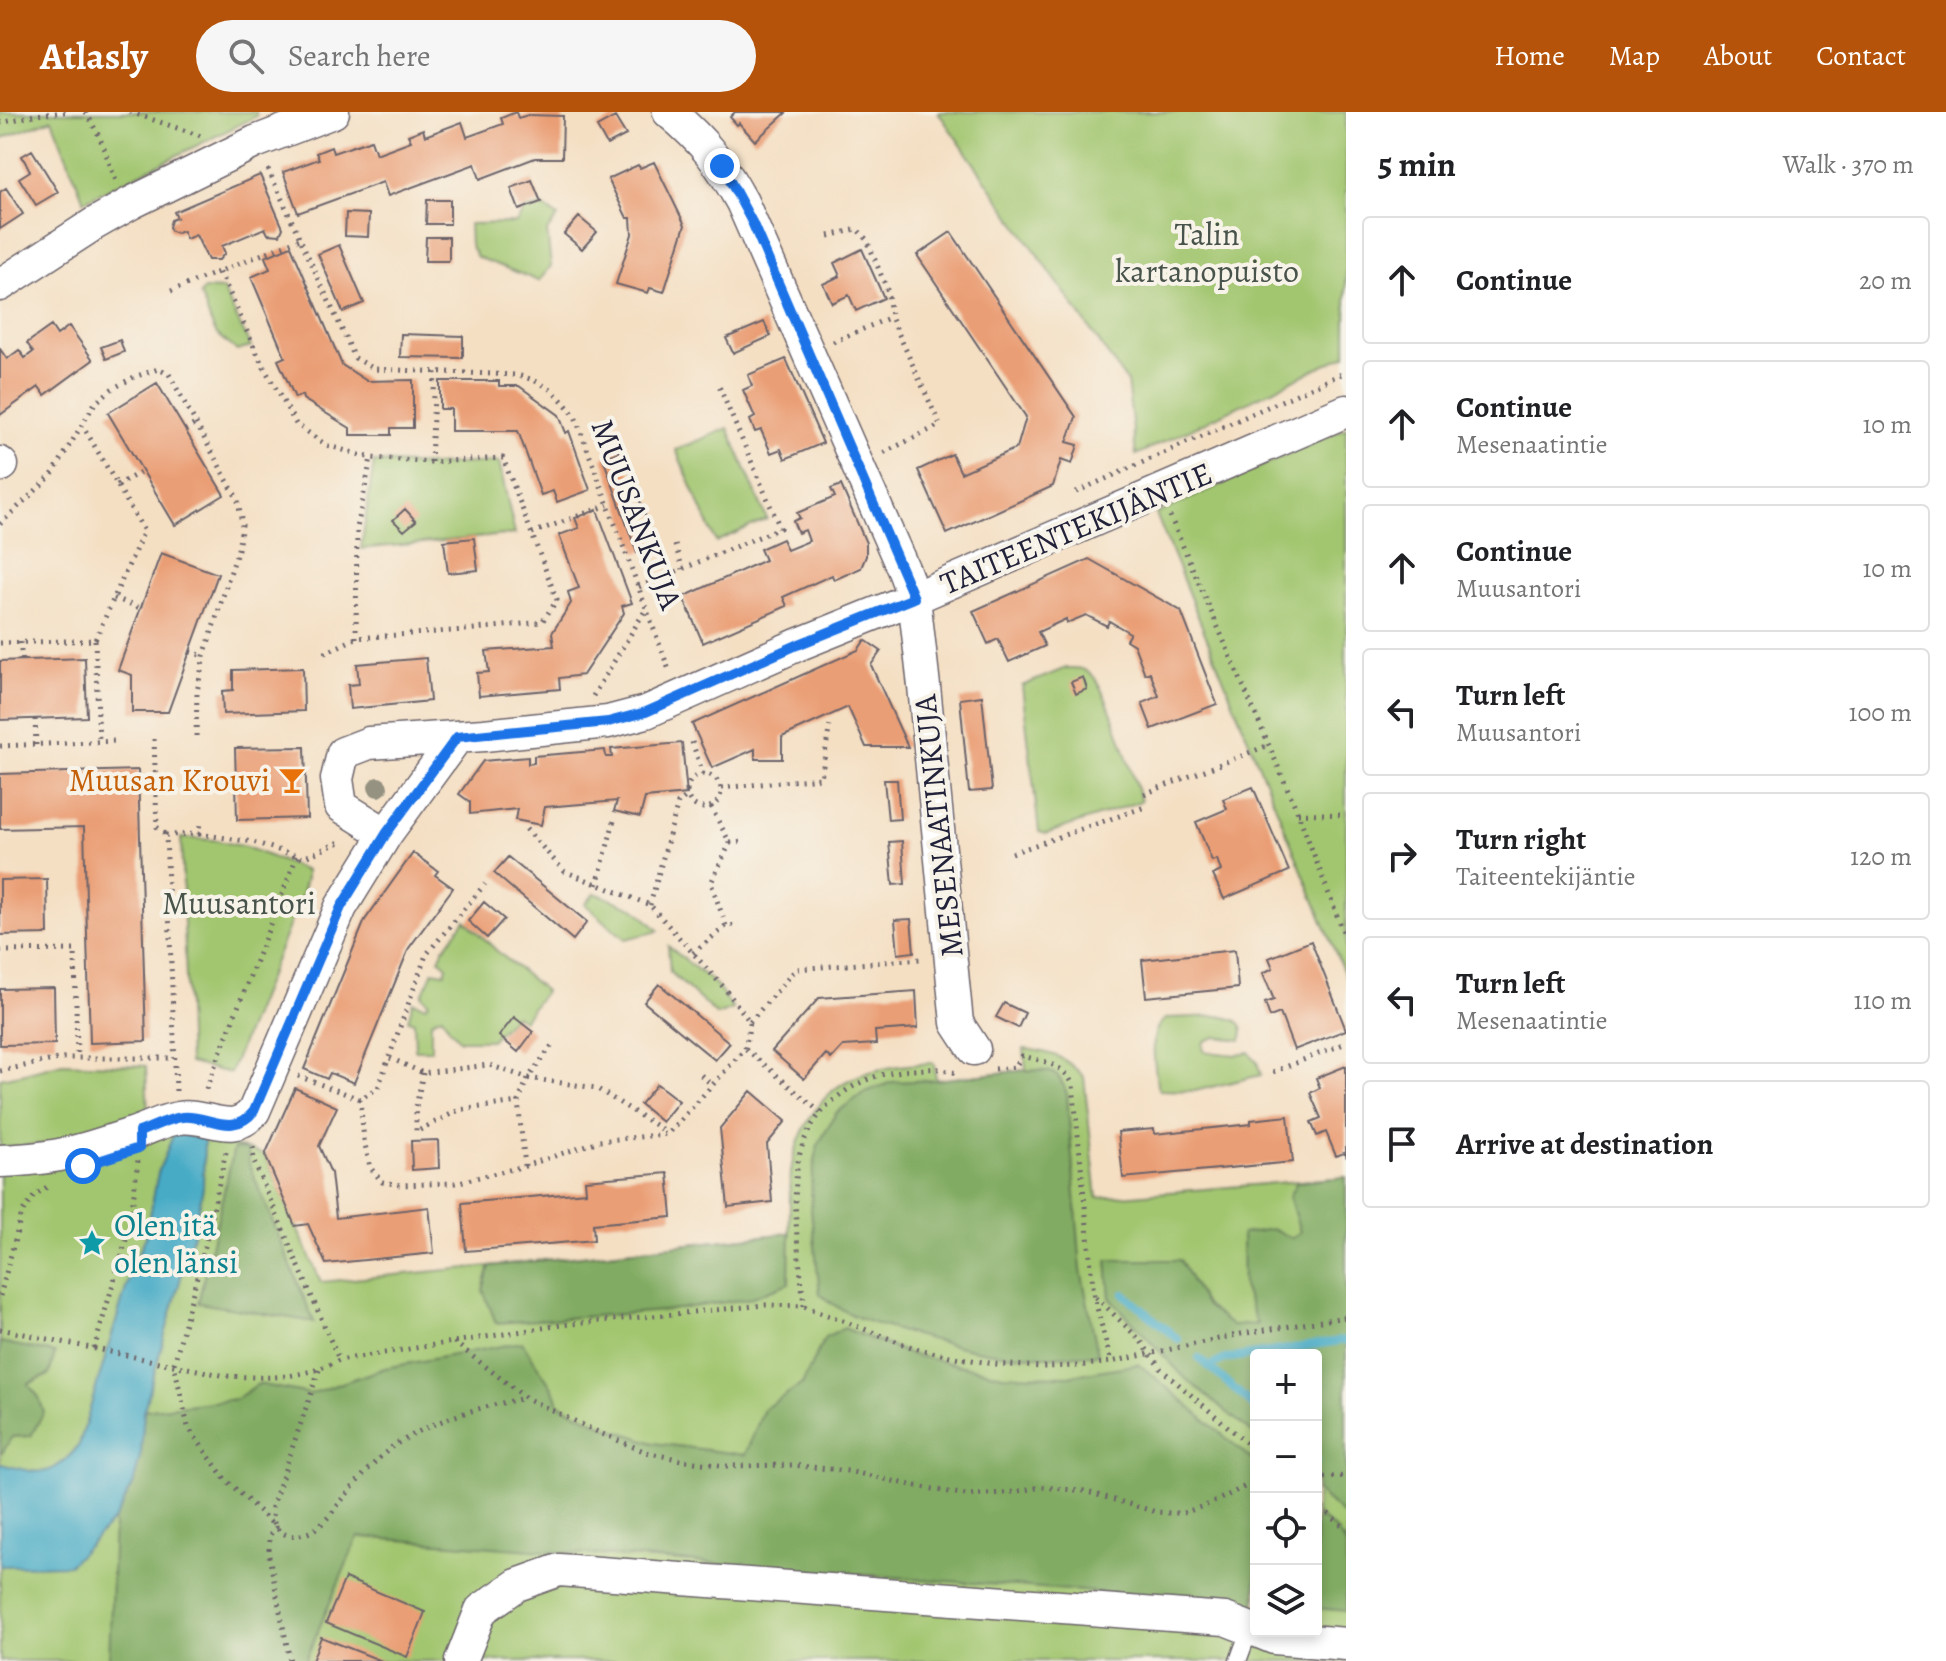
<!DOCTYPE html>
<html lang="en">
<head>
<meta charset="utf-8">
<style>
	body { margin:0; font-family:Alegreya,serif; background:#f6f6f6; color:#202124 }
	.controls { position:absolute; right:24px; bottom:24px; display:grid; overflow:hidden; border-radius:8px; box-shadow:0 4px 12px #0003 }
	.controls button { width:72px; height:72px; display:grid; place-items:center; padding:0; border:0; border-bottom:2px solid #e0e0e0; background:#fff; color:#202124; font:40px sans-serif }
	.stop { position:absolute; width:24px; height:24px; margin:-18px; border:6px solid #1a73e8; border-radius:50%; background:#fff }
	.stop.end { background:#1a73e8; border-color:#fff; box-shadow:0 2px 8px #0008 }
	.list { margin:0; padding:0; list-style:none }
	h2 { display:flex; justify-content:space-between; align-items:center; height:104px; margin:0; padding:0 32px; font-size:34px }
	h2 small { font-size:26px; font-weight:400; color:#757577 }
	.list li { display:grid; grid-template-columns:52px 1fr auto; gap:24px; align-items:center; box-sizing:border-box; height:128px; margin:0 16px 16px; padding:0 16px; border:2px solid #e0e0e0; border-radius:8px }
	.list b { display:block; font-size:30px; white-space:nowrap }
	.list p { margin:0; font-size:26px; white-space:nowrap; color:#757577 }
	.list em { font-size:26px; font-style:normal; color:#757577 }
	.icon { flex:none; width:44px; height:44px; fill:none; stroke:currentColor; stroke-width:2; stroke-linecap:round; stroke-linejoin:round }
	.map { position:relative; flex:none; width:1346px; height:1549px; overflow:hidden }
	header { display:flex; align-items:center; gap:48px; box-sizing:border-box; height:112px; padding:0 40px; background:#b45309; color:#fff }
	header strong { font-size:38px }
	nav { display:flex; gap:44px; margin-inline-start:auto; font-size:28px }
	.search { width:560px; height:72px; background:#f6f6f6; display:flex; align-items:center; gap:20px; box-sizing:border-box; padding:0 28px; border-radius:44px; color:#757577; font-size:30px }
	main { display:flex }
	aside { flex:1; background:#fff }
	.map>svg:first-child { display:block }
	.green { fill:#a2c670; stroke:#627456; stroke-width:2; fill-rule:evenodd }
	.forest { fill:#81ab62; stroke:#52664e; stroke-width:2 }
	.water { fill:#46abc6; stroke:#346680; stroke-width:2 }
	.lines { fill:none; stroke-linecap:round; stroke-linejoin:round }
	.stream { stroke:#46abc6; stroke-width:8 }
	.building { fill:#ea9e75 }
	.service-casing { stroke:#6c646b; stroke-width:19 }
	.minor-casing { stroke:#6c646b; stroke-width:35 }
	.path { stroke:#6c646b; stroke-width:5; stroke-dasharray:2 6; stroke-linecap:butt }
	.service { stroke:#fff; stroke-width:16 }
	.minor { stroke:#fff; stroke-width:32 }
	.tree { fill:#959281 }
	.route { stroke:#1a73e8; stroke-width:10 }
	.labels { text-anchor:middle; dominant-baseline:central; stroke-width:8; stroke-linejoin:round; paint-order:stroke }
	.park-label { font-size:32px; fill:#48534b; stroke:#f7f3e8 }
	.street-label { font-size:32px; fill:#22223b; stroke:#f7f3e8 }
	.food-label { font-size:32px; fill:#c56008; stroke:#f7f3e8; text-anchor:end }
	.culture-label { font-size:32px; fill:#0d838f; stroke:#f7f3e8; text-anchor:start }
</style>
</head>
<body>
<header>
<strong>Atlasly</strong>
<div class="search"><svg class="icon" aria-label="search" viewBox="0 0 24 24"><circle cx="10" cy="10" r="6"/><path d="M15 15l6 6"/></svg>Search here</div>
<nav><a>Home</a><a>Map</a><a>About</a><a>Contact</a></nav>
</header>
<main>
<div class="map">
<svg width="1346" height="1549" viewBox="0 0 1346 1549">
	<rect width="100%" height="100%" fill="#f7f3e8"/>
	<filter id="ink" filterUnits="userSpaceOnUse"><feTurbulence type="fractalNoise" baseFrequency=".0125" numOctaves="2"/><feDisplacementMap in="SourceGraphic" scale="16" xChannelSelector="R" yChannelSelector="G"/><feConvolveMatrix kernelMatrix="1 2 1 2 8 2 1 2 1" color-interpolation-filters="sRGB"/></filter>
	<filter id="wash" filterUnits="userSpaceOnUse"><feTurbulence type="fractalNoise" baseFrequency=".006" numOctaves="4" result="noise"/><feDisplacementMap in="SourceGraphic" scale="32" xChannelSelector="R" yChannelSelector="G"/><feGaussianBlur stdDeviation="1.8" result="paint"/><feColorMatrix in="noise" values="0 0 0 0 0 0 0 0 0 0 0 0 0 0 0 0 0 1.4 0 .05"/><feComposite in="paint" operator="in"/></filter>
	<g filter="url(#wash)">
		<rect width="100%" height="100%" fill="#f4dfc3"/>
		<!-- green -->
		<path class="green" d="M0,0H256L257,4L84,89L52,7L0,27Z
			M938,0H1346V243L1136,343L1127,270Z
			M543,94L558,105L547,119L551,154L539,169L477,145L470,133L469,112L516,111L524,98Z
			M204,177L223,178L251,235L237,239C231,233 222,228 216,221C209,211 207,195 200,183Z
			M728,316L767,407L716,430L676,338Z
			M1346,316V866L1156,402Z
			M374,350L431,353L499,350L515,422L361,437Z
			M1066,556C1074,556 1082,555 1090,561C1107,573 1132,664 1141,689L1046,722L1039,720L1022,574Z
			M181,726L214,728L246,735L306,759V766L302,782L230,961L189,951Z
			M595,781L636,797L659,819L625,827L585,792Z
			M465,808L497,839L545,879L523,908L515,903L491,928H460L450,917L442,904L431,909V938H415L414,910L408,908L413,890L426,894L429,891L422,883L433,859L445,861L447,854L439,847L443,838Z
			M668,834L715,872L733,897L717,903L670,860Z
			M1219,904C1234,907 1248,909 1241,928L1215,925L1205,929L1203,933L1204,940C1219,940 1236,946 1249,940L1257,950L1261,963L1195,979L1160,978L1157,974C1156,953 1145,916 1168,906Z
			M1024,937C1052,940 1064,944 1084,965L1097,1086L1346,1065V1549H0V1454L69,1453L144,1298L195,1115L203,1075L204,1027L221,1029L265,1043L321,1170L490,1154L789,1121C791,1098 788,1075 792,1053C798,1020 819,983 849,968C875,955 906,953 934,951L936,968L1026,958ZM1256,1243H1316V1519H1256Z
			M62,951L146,954L148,1005L63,1030L0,1036V966L21,962Z
			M174,1021L158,1061L146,1125L133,1153L79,1333C50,1369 41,1362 0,1352V1056Z"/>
		<!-- forest -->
		<path class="forest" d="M1026,958C1051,959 1058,956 1067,982L1081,1158L1098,1242C1061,1244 1024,1246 987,1240C959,1236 931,1227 903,1220C874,1212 843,1203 820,1182L811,1098L812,1065L818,1033L836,1001L865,980L892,970L936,968Z
			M234,1036L248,1038L249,1052L314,1210L198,1191Z
			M1346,1065V1406L1316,1378V1243H1256V1324L1185,1266L1110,1186L1107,1148H1180L1205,1193L1232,1214L1257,1212L1243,1175L1242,1122L1271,1117L1292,1126L1300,1120L1289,1084L1297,1070Z
			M790,1121L789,1171L747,1187L664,1199L496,1211L483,1178L490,1154Z
			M844,1216L909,1242L1003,1263L1068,1264L1139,1252L1256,1351V1492L358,1425L305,1549H109L114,1408L133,1373L141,1341L144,1298L236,1287L258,1272L310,1282L385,1256L522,1230L556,1282L559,1292L604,1314L654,1331L745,1343L764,1297L802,1272L825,1225Z
			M0,1230L55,1241L49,1263L28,1272L38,1284L44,1300L31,1324L12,1325L2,1341L0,1340Z
			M1316,1402L1337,1419L1346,1434V1499L1316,1496Z"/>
		<!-- water -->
		<path class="water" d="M174,1021L204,1027L203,1075L195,1115L144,1298L141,1341L133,1373L114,1408L69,1453L0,1454V1352C40,1361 50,1369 79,1333L133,1153L146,1125L158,1061Z"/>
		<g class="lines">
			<!-- stream -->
			<path class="stream" d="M1124,1182L1178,1227
				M1199,1246L1256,1296
				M1209,1255L1225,1247L1346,1228
				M1316,1348V1349"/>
		</g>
		<g id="blocks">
			<!-- building -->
			<path class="building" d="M516,0L518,6L528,3L563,4L562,46H535L480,67L475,52L388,84L383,70L298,101L283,60L319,47L316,41L331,35L333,41L371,28L376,42L411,29L408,23L423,17L425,24L462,10L467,25L503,12L501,6Z
				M735,0H787L755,29L739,11L737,13L730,5Z
				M615,5L626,23L607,33L597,15Z
				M32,38L58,80L36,93L19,66L30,59L22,44Z
				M654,50L685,113L664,180L650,176L648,181L616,172L632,122L631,106H627L608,67L638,53L640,56Z
				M260,63L283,116L280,123L268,122L265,116L222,134L225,141L219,148H208L196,123L186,127L183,119L177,121L171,119L169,115L171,108L177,106L174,100Z
				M532,68L541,90L519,98L511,76Z
				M6,76L23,102L0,117V80Z
				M427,88H450V112H426Z
				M346,101L369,102L368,125L345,124Z
				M579,105L597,120L582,137L564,122Z
				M951,120L1076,305L1067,330L1078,333L1072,352L1061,348L1053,374L947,422L918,358L952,342L961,361L1017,336L1026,305L917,143Z
				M426,125H449V149H425Z
				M339,133L364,191L343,200L318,142Z
				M291,134L342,253L367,269L413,268V316H391V323H350V316L303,287L302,283L295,286L278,248L285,245L251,165L270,157L265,145Z
				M862,137L884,186L856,199L849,183L832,191L823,172L840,164L834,151Z
				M764,210L771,224L733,241L726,226Z
				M51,214L57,223L69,214L93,248L45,283L39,275L0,303V237L7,247L19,238L25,246L33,240L27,231Z
				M401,222L463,224V246L400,245Z
				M120,228L124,240L106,247L101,235Z
				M786,247L823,331L785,347L781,337L771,341L761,318L755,320L750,308L755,305L743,278L752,274L748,263Z
				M440,269H499V274H519L559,303L566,321L569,319L590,378L557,390L553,379L541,383L518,319H451V297H440Z
				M157,271L224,383L175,413L108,301Z
				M622,338L656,434L637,441L603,346Z
				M841,373L866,431V444L861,456L834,468L832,463L783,485L787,494L703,531L683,485L765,448L760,437L782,427L787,438L809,429L805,418L798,421L793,409L800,406L797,401L835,385L831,377Z
				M405,397L416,409L404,419L393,408Z
				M597,398L632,491L622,494L624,501L583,563L559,566L560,577L479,584L477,561L489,560L486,539L554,534L552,521L571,491L568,480L579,476L559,423L579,416L575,406Z
				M474,426L478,458L448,461L444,429Z
				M161,441L218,462L168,600H132V563L118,558Z
				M1089,447L1181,499L1217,592L1152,617L1142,591L1159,584L1150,560L1145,562L1134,533L1126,528L1130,521L1109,509L1107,514L1086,503L1067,511L1066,507L1038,520L1045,534L1009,550L998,527L988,532L973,499Z
				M865,528L881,539L871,553L908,635H866L848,595L782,625V647H755V637L712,656L692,612L858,538Z
				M85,546L87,605L0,608V549Z
				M426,546L430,589L350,597L348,573L359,572L357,552Z
				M303,556L304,599L223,602L222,579L233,578V558Z
				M1083,565L1087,577L1076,582L1071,570Z
				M982,584L992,678L969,680L960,587Z
				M682,631L687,682L645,686L640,705L614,699L617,689L545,695L541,713L515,708L517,697L470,702V690L459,682L483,649L528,645V652L534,651V644L605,638L606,645H612L611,637Z
				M305,635L307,706L237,708L235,636Z
				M138,658L146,929L90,931L84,715L0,717V662Z
				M884,668H897L900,707L888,708Z
				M1253,675L1289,759L1224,787L1213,763L1221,759L1217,747L1212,749L1196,710L1227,697L1223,687Z
				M902,729L905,772L893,773L889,730Z
				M413,741L438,759L435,763L453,776L409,836L354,971L330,961L327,967L304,957L365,808Z
				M508,745L587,810L573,828L494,761Z
				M47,767L48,822L0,823V768Z
				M484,790L504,807L487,826L468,809Z
				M911,807L914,840L898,842L895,808Z
				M1311,829L1346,918L1294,938L1280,901L1270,905L1265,891L1274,888L1263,861L1273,856L1269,846Z
				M1235,838L1238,876L1146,885L1142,848Z
				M659,872L730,931L715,948L644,890Z
				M54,876L55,932L0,933V877Z
				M916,879L918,916L875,919L876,932L843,934L831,947L826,942L804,967L772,939L819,886Z
				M1004,891L1025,901L1018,916L996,905Z
				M514,905L533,920L518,940L499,924Z
				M1346,954V1044L1344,1041L1336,1044L1326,1020L1317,1024L1311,1010L1321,1006L1310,981L1320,976L1316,966Z
				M657,972L679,989L662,1010L640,992Z
				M295,976L337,995L319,1034L331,1061L336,1106L429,1095L434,1141L326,1152L308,1112L295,1114L265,1043Z
				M751,979L786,1009L767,1032L772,1090L728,1095L720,1016Z
				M1288,1004L1293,1050L1123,1066L1118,1020L1154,1017L1155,1022L1251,1012V1008Z
				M438,1028L439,1056L412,1058L411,1029Z
				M668,1061L672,1105L593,1112L594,1128L466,1139L462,1091L586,1080L585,1068Z
				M345,1466L425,1500L407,1545L326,1511Z
				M321,1525L382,1549H312Z"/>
		</g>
	</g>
	<g filter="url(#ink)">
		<use href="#blocks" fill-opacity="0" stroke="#6c646b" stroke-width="2"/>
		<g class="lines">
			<!-- service casing -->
			<g class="service-casing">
				<path id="service" d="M1238,1549L1250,1516"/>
			</g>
			<!-- minor casing -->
			<g class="minor-casing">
				<path id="minor" d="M669,0C704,29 720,50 742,90L904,459L914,486L924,574L957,911L974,937
					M0,173L94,112L131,91L255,30L333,0
					M0,351L2,353
					M386,722L341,694L337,667L343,641L369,631L484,623L608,610L646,600L797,533L914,486L1346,299
					M0,1049C24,1048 50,1046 73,1040C93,1035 113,1028 132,1022C148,1017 163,1008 179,1006C206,1001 233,1026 254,999L341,795L386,722L457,625
					M1257,1519L1274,1526L1346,1532
					M461,1549L481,1498L517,1473L559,1458L1225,1507L1256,1519"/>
			</g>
			<!-- path -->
			<path class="path" d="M86,0L100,26L116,69
				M130,0L201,24
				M0,11L35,3L66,0
				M268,57L355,246L375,257L516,263C546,270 556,280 575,304L669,558
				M829,124L857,117L867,128L888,180L891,205L940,313L881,342
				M220,160L261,250L296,312L326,333L371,346L431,350L503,346L557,488L542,510L465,518L356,526L323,542
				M171,179L300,127
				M833,230L891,205
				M185,318L197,311
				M431,350L435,260
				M117,373L143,359
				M1076,380L1346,260
				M1170,404L1298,701L1346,827
				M0,412L52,363L95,291L112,277L134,265L158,257L169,262L238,388L242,413L238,437L204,544L197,580L196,625
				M532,421L608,393
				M675,433L683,457
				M639,475L780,416L718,272
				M114,486L140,496
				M356,526L357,416L371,346
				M95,528L99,630
				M20,530L22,548
				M0,531L95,528L144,419L83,314
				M190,540L204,544
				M593,584L646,497
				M35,607L36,633
				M154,627L157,715L166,723
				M692,630L703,662
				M0,634L115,629
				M687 679a17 17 0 1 1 34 0a17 17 0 1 1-34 0Z
				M721,676L821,666L830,612
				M1144,682L1269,633
				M711,695L730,731L711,771L726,814
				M1298,701L1346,703
				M199,722L253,730L303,746L340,730
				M730,731L744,730
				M1012,741L1148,694
				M597,773L614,709
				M650,793L678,691L688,683
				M0,839L75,838L77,945
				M693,841L726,814L739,813
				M750,910L796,857L921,847
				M746,937L821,1001
				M390,946L423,961L489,953L528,966L596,976L666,1020
				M995,957L1015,955L1022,944C1043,949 1064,952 1073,973L1094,1184L1111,1250
				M0,959L63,946H174
				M1273,960L1346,931
				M423,961L416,995V1020L459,998L518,990
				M701,963L712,973
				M298,964L360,987L378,976L426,843L485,772
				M206,977L297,744
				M176,979L166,723L199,722L200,708
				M360,987L364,1028L370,1055L382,1070L400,1073L455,1071L525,1054L599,1029L668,1022L745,937L750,910L726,878L650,793L564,759L526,717
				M253,1035L254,1050L339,1248
				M226,1040L205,1134L174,1252L188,1315L225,1367L276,1415L269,1424V1444L290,1549
				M525,1054L518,990L528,966L553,932
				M0,1184L22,1101L35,1083L47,1075
				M1096,1185L1140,1228L1161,1257L1256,1339
				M804,1194C800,1149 790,1089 799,1045C809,1001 846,970 889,961C902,959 926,956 939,957C946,958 950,961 957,960
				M0,1217L226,1264C270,1266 299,1268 339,1248L561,1213L765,1193L804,1194L914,1236L954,1245L995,1252L1042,1255L1077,1254L1111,1250L1241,1222L1346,1205
				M454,1230L526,1286L600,1321L646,1340L686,1349L727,1354L792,1353L848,1359L911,1373L966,1383L1006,1381L1042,1375L1084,1379L1156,1400L1171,1401H1183L1212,1391L1256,1369
				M94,1237L130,1114L138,1048
				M319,1258L272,1395C271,1418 284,1429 307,1421C322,1416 332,1400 342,1388C357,1370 374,1349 393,1334C399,1330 408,1326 414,1322C449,1303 486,1294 525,1286
				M1316,1366L1346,1364
				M1316,1391L1346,1417"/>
			<!-- service -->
			<use href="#service" class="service"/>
			<!-- minor -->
			<use href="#minor" class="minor"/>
		</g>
		<!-- trees -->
		<circle class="tree" cx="378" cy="675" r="10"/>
	</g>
	<g class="lines" filter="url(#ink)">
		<!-- route -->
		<path class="route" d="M83,1054L139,1036V1020C153,1015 167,1007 182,1005C208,1002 233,1026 254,999L341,795L386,722L457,625L608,610L646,600L797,533L914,486L752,110L722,54"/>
	</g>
	<!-- icons -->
	<defs>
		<g id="bar-bare" transform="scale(2.16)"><path d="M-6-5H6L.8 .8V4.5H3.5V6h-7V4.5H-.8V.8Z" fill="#e8710a" stroke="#f7f3e8" stroke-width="2.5" paint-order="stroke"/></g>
		<g id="sight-bare" transform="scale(2.16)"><path d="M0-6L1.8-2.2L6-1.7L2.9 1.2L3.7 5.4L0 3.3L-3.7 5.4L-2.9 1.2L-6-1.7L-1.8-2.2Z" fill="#0f9aa8" stroke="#f7f3e8" stroke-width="2.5" paint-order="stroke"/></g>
	</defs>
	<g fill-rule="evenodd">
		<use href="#bar-bare" x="292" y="668"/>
		<use href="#sight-bare" x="92" y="1131"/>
	</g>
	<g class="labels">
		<!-- park labels -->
		<g class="park-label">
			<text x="1207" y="122">Talin<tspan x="1207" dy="37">kartanopuisto</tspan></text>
			<text x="239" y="791">Muusantori</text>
		</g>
		<!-- street labels -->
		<g class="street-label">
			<text transform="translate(637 402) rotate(69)">MUUSANKUJA</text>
			<text transform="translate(1076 416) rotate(-23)">TAITEENTEKIJÄNTIE</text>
			<text transform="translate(938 714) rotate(-96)">MESENAATINKUJA</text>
		</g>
		<!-- food labels -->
		<g class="food-label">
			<text x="270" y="668">Muusan Krouvi</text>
		</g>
		<!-- culture labels -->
		<g class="culture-label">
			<text x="114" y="1113">Olen itä<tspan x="114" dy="37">olen länsi</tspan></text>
		</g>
	</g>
</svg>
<div class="controls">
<button>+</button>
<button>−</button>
<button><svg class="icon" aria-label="locate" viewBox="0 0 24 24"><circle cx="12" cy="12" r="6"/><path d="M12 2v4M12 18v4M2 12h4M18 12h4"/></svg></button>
<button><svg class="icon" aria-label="layers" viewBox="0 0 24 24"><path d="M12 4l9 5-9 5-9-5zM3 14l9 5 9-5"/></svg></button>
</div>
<div class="stop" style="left:83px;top:1054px"></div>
<div class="stop end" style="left:722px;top:54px"></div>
</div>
<aside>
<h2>5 min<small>Walk · 370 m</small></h2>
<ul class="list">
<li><svg class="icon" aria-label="ahead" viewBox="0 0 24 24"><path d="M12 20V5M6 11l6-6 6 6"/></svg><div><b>Continue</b></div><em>20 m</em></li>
<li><svg class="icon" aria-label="ahead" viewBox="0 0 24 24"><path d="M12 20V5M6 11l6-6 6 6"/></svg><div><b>Continue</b><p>Mesenaatintie</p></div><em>10 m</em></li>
<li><svg class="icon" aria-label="ahead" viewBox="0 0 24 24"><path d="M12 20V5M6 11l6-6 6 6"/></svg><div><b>Continue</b><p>Muusantori</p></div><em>10 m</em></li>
<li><svg class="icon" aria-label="left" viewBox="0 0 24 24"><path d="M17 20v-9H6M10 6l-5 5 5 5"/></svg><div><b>Turn left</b><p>Muusantori</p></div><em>100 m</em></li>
<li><svg class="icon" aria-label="right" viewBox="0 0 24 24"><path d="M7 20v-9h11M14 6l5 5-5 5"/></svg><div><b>Turn right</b><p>Taiteentekijäntie</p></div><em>120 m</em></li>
<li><svg class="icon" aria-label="left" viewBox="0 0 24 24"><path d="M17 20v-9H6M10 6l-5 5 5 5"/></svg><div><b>Turn left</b><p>Mesenaatintie</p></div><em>110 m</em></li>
<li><svg class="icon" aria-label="arrive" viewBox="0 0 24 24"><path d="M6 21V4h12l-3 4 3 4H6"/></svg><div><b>Arrive at destination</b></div></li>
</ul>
</aside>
</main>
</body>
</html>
